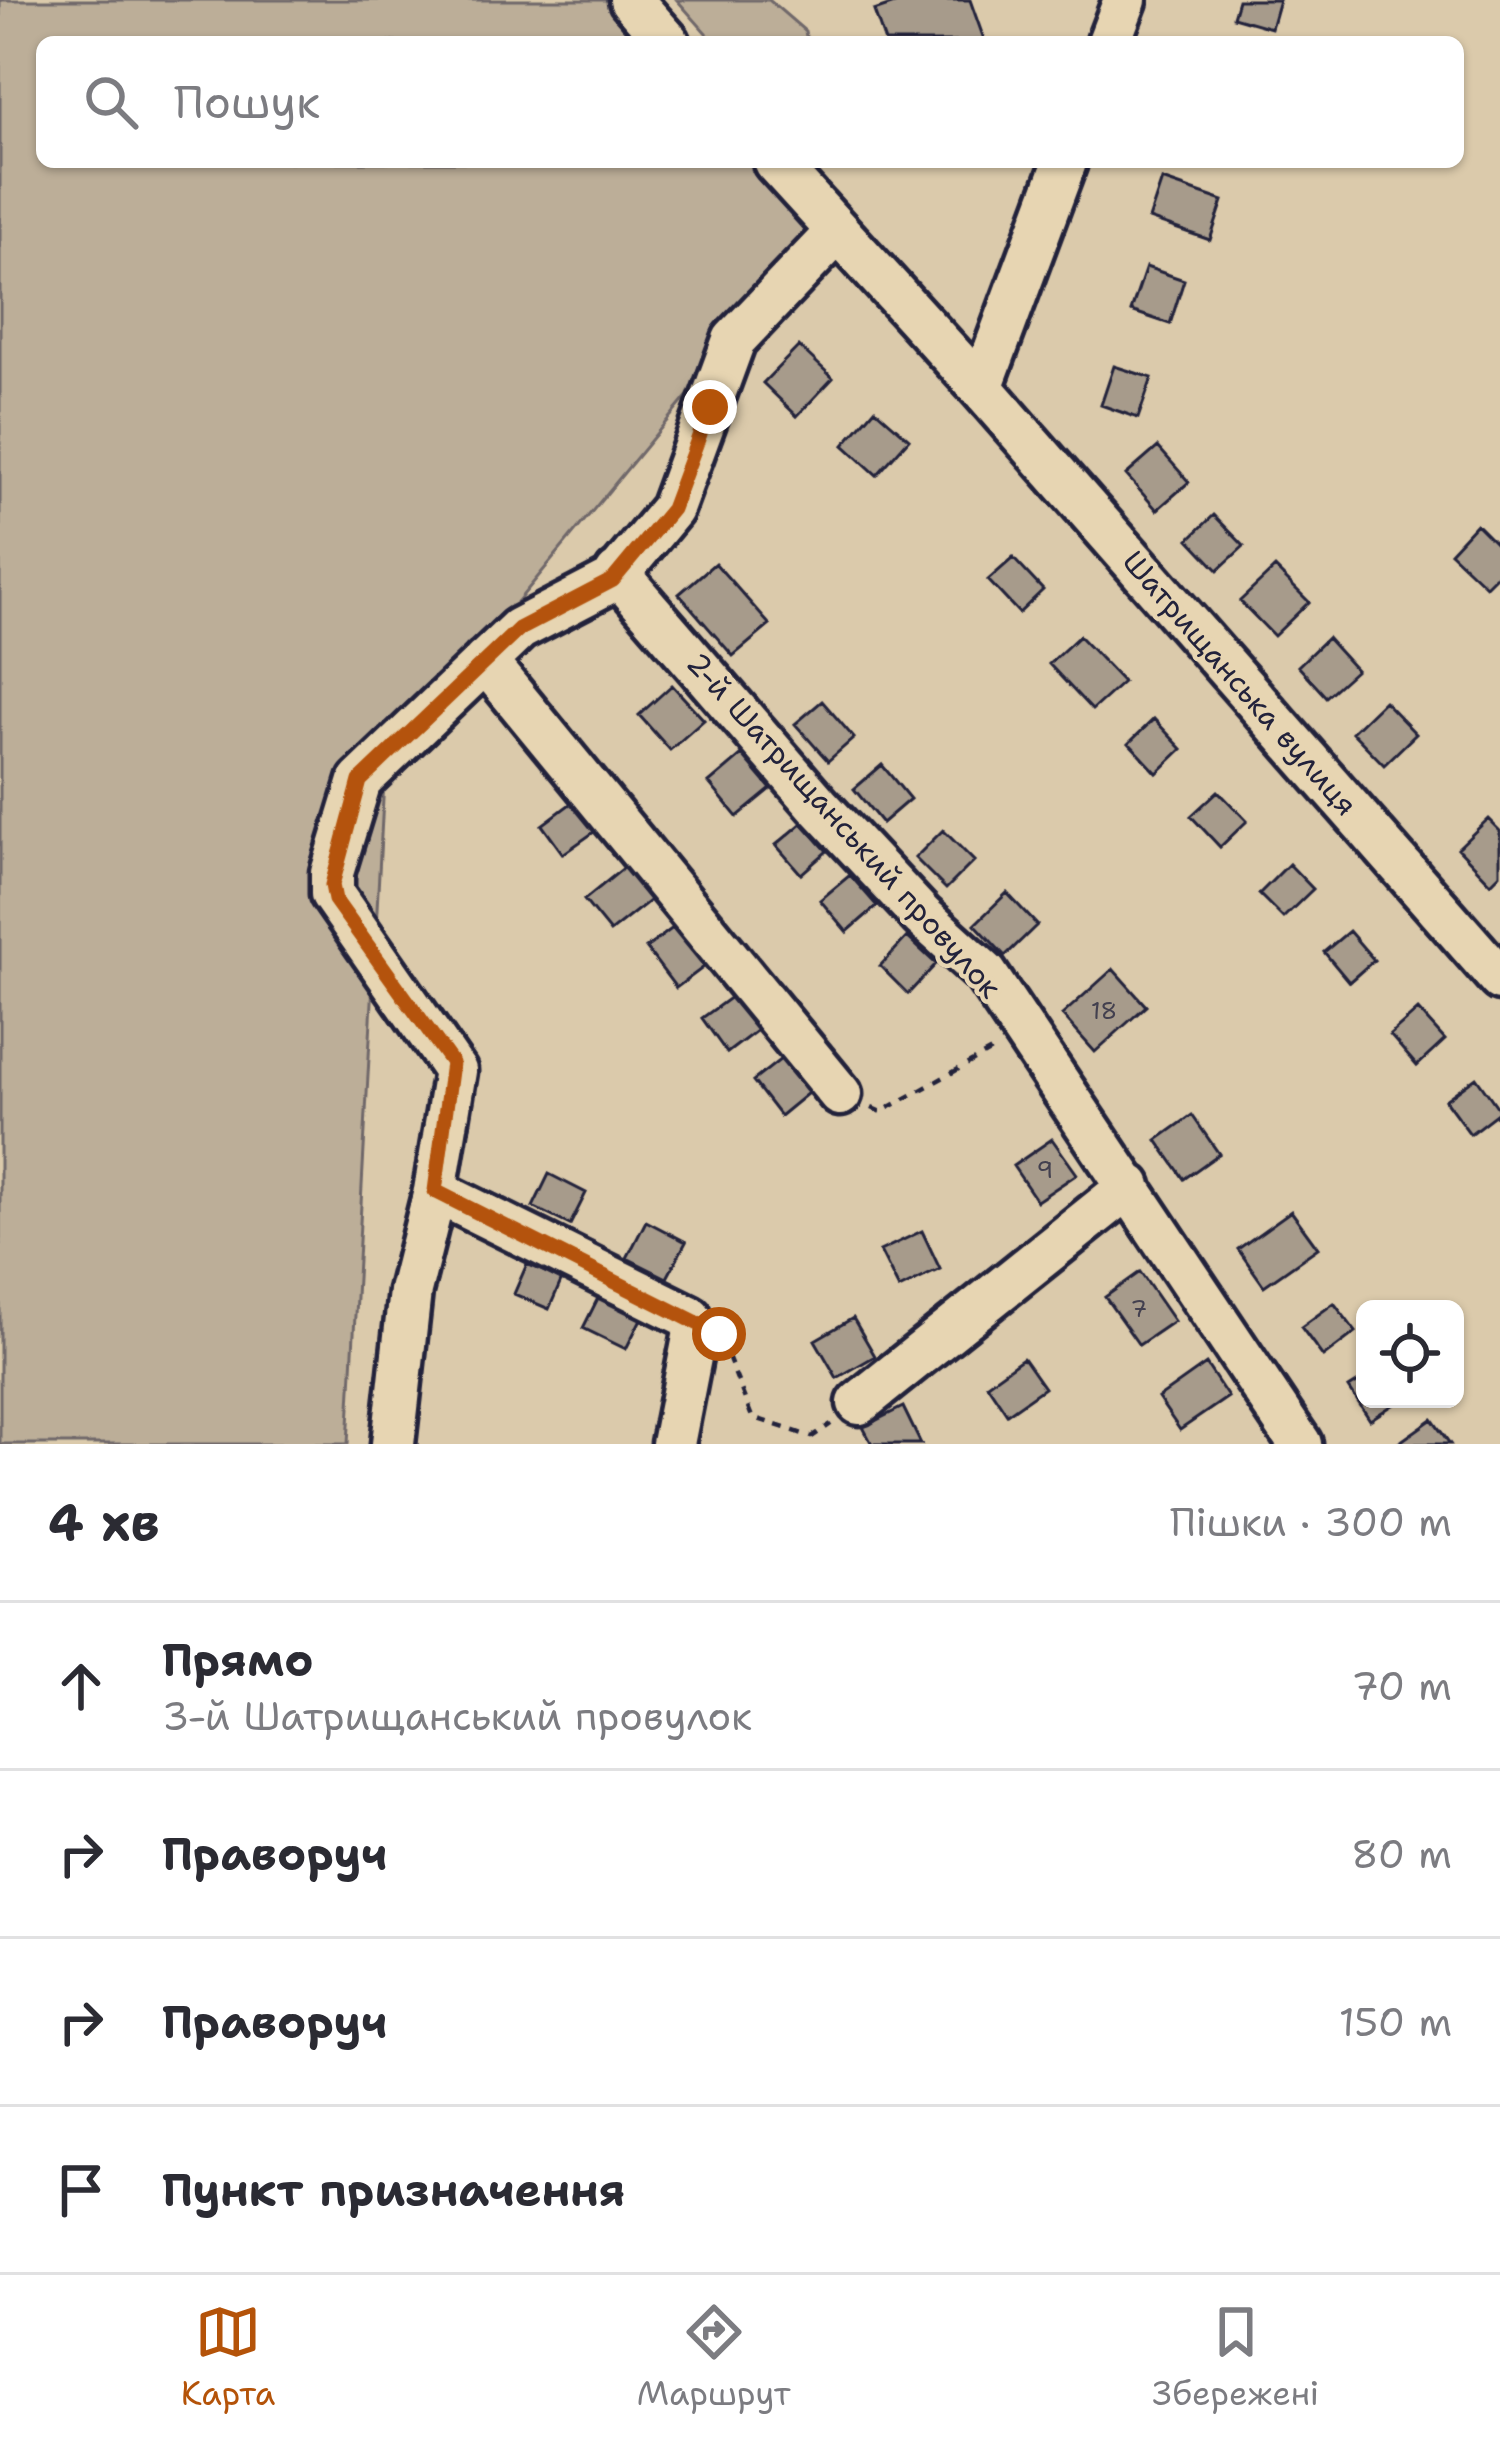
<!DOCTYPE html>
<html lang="uk">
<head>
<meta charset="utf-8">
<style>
	body { margin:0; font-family:"Shantell Sans",sans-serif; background:#f2f2f3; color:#2b2b33 }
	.controls { position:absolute; right:36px; bottom:36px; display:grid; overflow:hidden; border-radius:18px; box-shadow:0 3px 9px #0004 }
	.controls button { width:108px; height:108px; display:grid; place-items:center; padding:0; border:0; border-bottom:3px solid #e1e1e2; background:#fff; color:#2b2b33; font:60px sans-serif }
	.stop { position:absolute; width:36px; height:36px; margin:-27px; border:9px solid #b45309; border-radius:50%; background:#fff }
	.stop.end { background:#b45309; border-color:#fff; box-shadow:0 3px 12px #0008 }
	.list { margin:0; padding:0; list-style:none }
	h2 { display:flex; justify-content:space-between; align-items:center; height:156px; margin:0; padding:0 48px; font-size:51px }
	h2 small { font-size:39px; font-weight:400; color:#7c7c81 }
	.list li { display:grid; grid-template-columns:78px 1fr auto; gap:36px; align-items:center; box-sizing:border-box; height:168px; padding:0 48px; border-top:3px solid #e1e1e2 }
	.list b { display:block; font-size:45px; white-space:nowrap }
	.list p { margin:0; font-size:39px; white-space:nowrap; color:#7c7c81 }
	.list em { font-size:39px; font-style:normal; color:#7c7c81 }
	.icon { flex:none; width:66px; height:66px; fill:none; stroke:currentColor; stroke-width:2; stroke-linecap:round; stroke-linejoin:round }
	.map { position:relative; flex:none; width:1500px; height:1444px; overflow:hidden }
	.search { position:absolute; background:#fff; box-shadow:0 3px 9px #0004; left:36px; right:36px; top:36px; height:132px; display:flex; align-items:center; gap:30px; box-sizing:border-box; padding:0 42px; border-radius:18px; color:#7c7c81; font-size:45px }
	.sheet { height:828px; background:#fff }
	nav { display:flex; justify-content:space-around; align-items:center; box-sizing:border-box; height:168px; border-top:3px solid #e1e1e2; background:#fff; font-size:33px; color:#7c7c81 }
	nav a { display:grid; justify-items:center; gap:6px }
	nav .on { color:#b45309 }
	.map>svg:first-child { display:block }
	.green { fill:#bcae98; stroke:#6f686a; stroke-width:3 }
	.building { fill:#a79b8b; stroke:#22223b; stroke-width:3 }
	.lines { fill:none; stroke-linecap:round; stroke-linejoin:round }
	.minor-casing { stroke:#22223b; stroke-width:51 }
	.path { stroke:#22223b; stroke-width:4.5; stroke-dasharray:9 9; stroke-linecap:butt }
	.minor { stroke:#e7d5b2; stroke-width:42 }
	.route { stroke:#b45309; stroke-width:15 }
	.labels { text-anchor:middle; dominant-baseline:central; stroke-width:9; stroke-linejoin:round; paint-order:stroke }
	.number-label { font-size:24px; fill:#43404f }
	.street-label { font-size:30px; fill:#22223b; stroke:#e7d5b2 }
</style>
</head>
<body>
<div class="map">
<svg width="1500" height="1444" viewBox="0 0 1500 1444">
	<rect width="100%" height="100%" fill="#dbcaab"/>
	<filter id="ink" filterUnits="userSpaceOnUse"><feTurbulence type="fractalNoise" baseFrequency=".00833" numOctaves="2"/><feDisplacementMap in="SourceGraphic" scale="24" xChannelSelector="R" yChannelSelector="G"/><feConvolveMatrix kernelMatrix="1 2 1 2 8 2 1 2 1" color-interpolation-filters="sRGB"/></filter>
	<g filter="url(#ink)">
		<!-- green -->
		<path class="green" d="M0,0H631L668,42H42V162H775L837,232L737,336L385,762L348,1444H0Z
			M677,0H769L805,31L807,42H714Z"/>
		<!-- building -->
		<path class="building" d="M906,0H970L985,42H885L874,11Z
			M1238,0H1279L1271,28L1233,17Z
			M1162,180L1223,201L1210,240L1149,219Z
			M1146,267L1184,280L1170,324L1131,311Z
			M799,346L833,378L797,416L763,383Z
			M1114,366L1152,378L1138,418L1101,405Z
			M875,409L909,439L877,475L844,445Z
			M1158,447L1189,482L1157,510L1126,475Z
			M1214,515L1244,546L1218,570L1189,539Z
			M1476,524L1500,548V572L1486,586L1450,552Z
			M1013,558L1043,590L1019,613L988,580Z
			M715,563L770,625L733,656L679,594Z
			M1275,568L1309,602L1274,636L1240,601Z
			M1079,636L1123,682L1092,710L1049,664Z
			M1327,638L1356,670L1326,697L1298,666Z
			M672,685L704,720L670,750L639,715Z
			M822,701L854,738L828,761L795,724Z
			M1384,701L1416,734L1384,765L1352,732Z
			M1154,719L1182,749L1157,773L1129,743Z
			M742,755L771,789L737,817L709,783Z
			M882,765L910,799L882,823L854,789Z
			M1218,791L1247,821L1220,847L1191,816Z
			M582,795L604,825L563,854L542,825Z
			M1488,819L1500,831V874L1491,883L1458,848Z
			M802,823L827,851L801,874L776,845Z
			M943,830L974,861L946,889L915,858Z
			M632,861L658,894L610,932L584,900Z
			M1289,864L1313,889L1283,918L1259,894Z
			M850,875L877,906L847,932L820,900Z
			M1007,893L1037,925L1005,956L975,924Z
			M682,921L712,961L676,988L646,948Z
			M1349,931L1374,960L1349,982L1324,952Z
			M907,937L936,964L908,994L880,966Z
			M1113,969L1146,1006L1095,1052L1062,1015Z
			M735,994L760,1028L727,1053L702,1018Z
			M1418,1010L1445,1040L1417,1066L1390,1035Z
			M786,1055L813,1089L780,1116L753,1081Z
			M1476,1077L1500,1111L1470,1134L1445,1100Z
			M1192,1115L1219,1154L1184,1179L1157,1140Z
			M1052,1139L1077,1174L1037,1201L1013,1166Z
			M549,1174L586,1193L570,1225L533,1207Z
			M1291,1211L1318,1248L1264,1286L1238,1249Z
			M646,1221L686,1242L667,1278L627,1258Z
			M922,1231L940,1269L899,1289L880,1251Z
			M527,1264L562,1279L549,1309L514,1294Z
			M1140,1272L1174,1321L1139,1345L1105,1297Z
			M600,1294L643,1315L626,1349L583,1328Z
			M1334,1303L1356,1332L1323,1357L1301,1327Z
			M853,1318L875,1356L837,1378L815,1340Z
			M1023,1358L1044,1388L1007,1414L987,1384Z
			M1206,1364L1228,1397L1180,1430L1158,1398Z
			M1365,1378V1399H1402L1370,1420L1349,1388Z
			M903,1407L921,1444H872L863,1427Z
			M1432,1419L1450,1444H1397Z"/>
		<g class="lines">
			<!-- minor casing -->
			<g class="minor-casing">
				<path id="minor" d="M631,0L668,42
					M1109,42L1125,0
					M775,162L981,388L1500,979
					M981,388L1065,162
					M617,573L818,805L922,916L985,973L1300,1444
					M485,661L840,1094
					M435,1191L690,1317L695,1332L673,1444
					M859,1403L1130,1186
					M393,1444L410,1291L435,1191L455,1071L332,894V873L360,781L519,629L613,580L672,509L734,340L837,232"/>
			</g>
			<!-- path -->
			<path class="path" d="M872,1108L881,1112L993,1050
				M728,1357L752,1417L812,1437L831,1424"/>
			<!-- minor -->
			<use href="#minor" class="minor"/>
		</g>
	</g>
	<g class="lines" filter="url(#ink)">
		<!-- route -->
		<path class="route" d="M710,407L672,509L613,580L519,629L360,781L332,885L335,900L452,1063L435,1191L719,1334"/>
	</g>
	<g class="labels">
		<!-- number labels -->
		<g class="number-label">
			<text x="1104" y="1011">18</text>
			<text x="1045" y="1170">9</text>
			<text x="1139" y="1309">7</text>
		</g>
		<!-- street labels -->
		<g class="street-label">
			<text transform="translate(1240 683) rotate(49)">Шатрищанська вулиця</text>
			<text transform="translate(844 825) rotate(48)">2-й Шатрищанський провулок</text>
		</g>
	</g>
</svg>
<div class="controls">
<button><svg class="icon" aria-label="locate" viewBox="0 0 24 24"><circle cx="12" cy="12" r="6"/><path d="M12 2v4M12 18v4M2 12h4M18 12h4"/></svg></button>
</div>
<div class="stop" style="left:719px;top:1334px"></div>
<div class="stop end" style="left:710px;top:407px"></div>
<div class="search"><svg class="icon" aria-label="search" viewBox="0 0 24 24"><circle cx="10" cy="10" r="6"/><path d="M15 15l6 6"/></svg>Пошук</div>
</div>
<section class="sheet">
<h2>4 хв<small>Пішки · 300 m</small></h2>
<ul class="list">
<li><svg class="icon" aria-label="ahead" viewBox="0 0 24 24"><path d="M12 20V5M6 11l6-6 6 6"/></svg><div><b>Прямо</b><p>3-й Шатрищанський провулок</p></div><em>70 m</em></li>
<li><svg class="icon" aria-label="right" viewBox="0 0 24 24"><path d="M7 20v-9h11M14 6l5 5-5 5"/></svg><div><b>Праворуч</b></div><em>80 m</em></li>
<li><svg class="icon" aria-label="right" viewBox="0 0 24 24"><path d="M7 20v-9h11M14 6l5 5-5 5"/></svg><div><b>Праворуч</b></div><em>150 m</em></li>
<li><svg class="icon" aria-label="arrive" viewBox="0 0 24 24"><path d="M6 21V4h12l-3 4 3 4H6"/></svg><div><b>Пункт призначення</b></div></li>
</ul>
</section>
<nav>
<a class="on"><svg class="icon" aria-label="map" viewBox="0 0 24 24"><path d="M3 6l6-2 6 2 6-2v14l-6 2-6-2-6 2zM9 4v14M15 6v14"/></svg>Карта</a>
<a><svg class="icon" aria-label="directions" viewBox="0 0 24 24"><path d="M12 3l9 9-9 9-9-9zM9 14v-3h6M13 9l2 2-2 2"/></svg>Маршрут</a>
<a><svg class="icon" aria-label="saved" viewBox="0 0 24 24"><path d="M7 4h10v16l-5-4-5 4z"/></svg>Збережені</a>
</nav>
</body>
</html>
